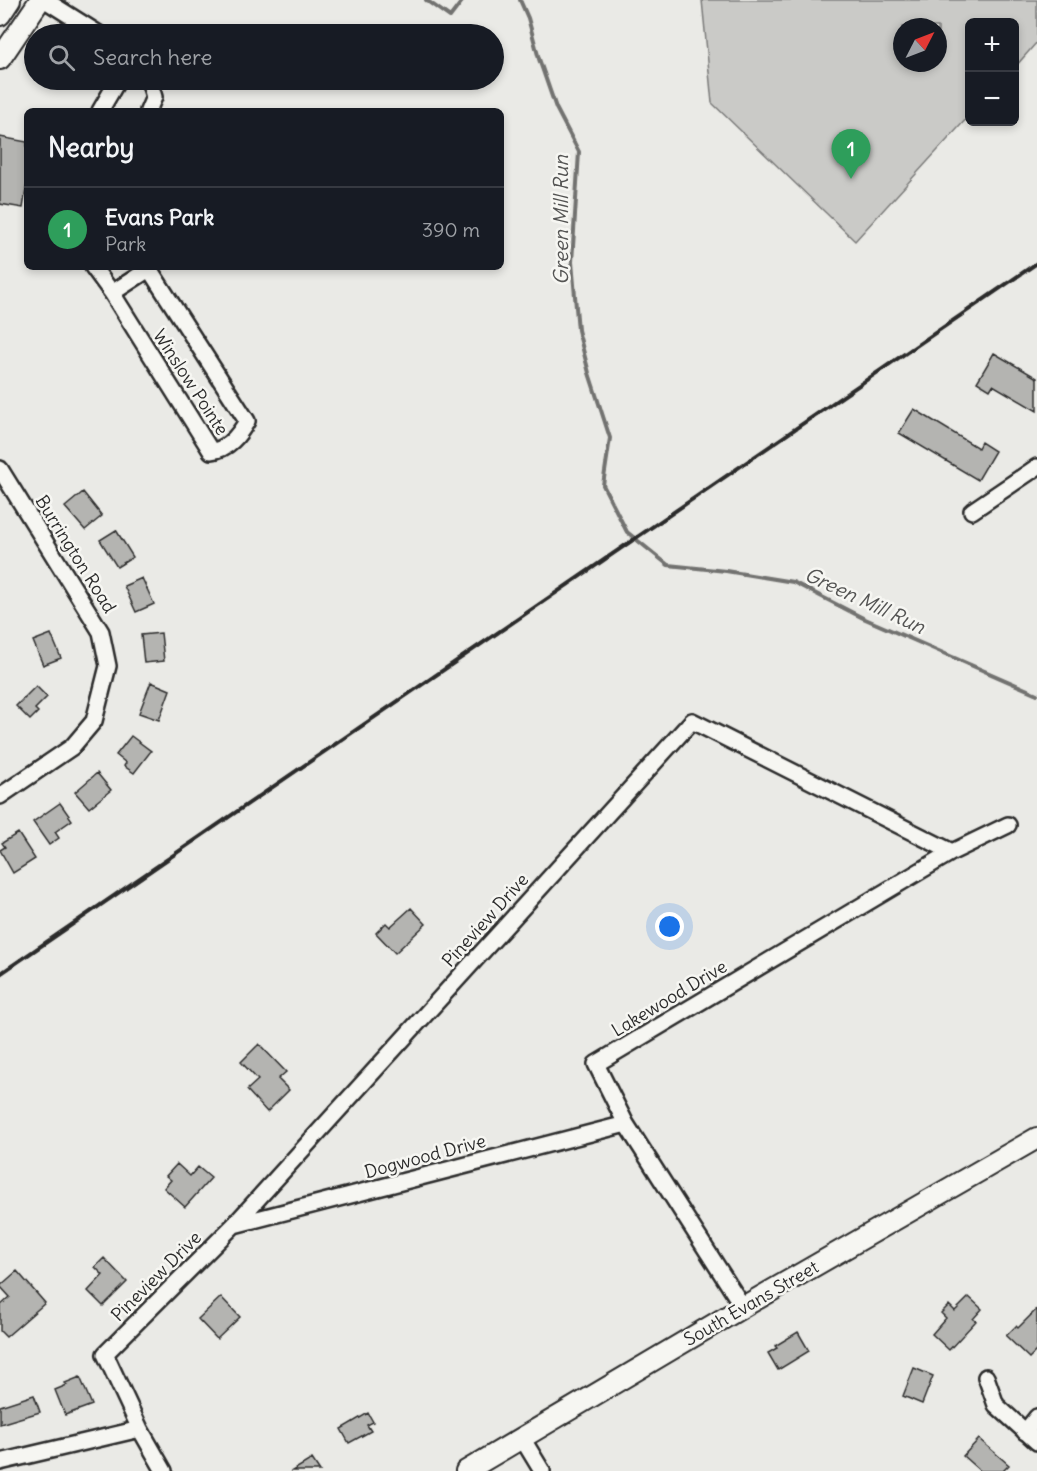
<!DOCTYPE html>
<html lang="en">
<head>
<meta charset="utf-8">
<style>
	body { margin:0; font-family:Delius,sans-serif; background:#242831; color:#f1f3f6 }
	.controls { position:absolute; right:18px; top:18px; display:grid; overflow:hidden; border-radius:9px; box-shadow:0 3px 9px #0003 }
	.controls button { width:54px; height:54px; display:grid; place-items:center; padding:0; border:0; border-bottom:2px solid #363941; background:#171b24; color:#f1f3f6; font:30px sans-serif }
	.compass { position:absolute; left:893px; top:18px; width:54px; height:54px; border-radius:50%; background:#171b24; box-shadow:0 3px 9px #0003; rotate:48deg }
	.you { position:absolute; left:670px; top:927px; width:21px; height:21px; margin:-15px; border:4px solid #fff; border-radius:50%; background:#1a73e8; box-shadow:0 0 0 9px #1a73e833 }
	.badge { display:grid; place-items:center; width:39px; height:39px; border-radius:50%; background:#8c9099; color:#fff; font-size:20px; font-weight:700 }
	.pin { position:absolute; translate:-50% -50px; filter:drop-shadow(0 2px 3px #0008) }
	.pin::after { content:''; position:absolute; top:32px; width:21px; height:18px; background:inherit; clip-path:polygon(0 0,100% 0,50% 100%) }
	.list { margin:0; padding:0; list-style:none }
	h2 { display:flex; justify-content:space-between; align-items:center; height:78px; margin:0; padding:0 24px; font-size:26px }
	h2 small { font-size:20px; font-weight:400; color:#9ea1a6 }
	.list li { display:grid; grid-template-columns:39px 1fr auto; gap:18px; align-items:center; box-sizing:border-box; height:84px; padding:0 24px; border-top:2px solid #363941 }
	.list b { display:block; font-size:22px; white-space:nowrap }
	.list p { margin:0; font-size:20px; white-space:nowrap; color:#9ea1a6 }
	.list em { font-size:20px; font-style:normal; color:#9ea1a6 }
	.icon { flex:none; width:33px; height:33px; fill:none; stroke:currentColor; stroke-width:2; stroke-linecap:round; stroke-linejoin:round }
	.map { position:relative; flex:none; width:1037px; height:1471px; overflow:hidden }
	.search { position:absolute; background:#171b24; box-shadow:0 3px 9px #0003; left:24px; top:24px; width:480px; height:66px; display:flex; align-items:center; gap:15px; box-sizing:border-box; padding:0 21px; border-radius:33px; color:#9ea1a6; font-size:22px }
	.panel { position:absolute; background:#171b24; box-shadow:0 3px 9px #0003; left:24px; top:108px; width:480px; height:162px; border-radius:9px }
	.map>svg:first-child { display:block }
	.green { fill:#cacac7; stroke:#7a7a79; stroke-width:1.5; fill-rule:evenodd }
	.lines { fill:none; stroke-linecap:round; stroke-linejoin:round }
	.stream { stroke:#727270; stroke-width:4 }
	.building { fill:#b4b4b1; stroke:#2b2b2b; stroke-width:1.5 }
	.minor-casing { stroke:#2b2b2b; stroke-width:20 }
	.major-casing { stroke:#2b2b2b; stroke-width:24 }
	.minor { stroke:#f6f6f2; stroke-width:15 }
	.major { stroke:#f6f6f2; stroke-width:20 }
	.rail { stroke:#2b2b2b; stroke-width:4 }
	.labels { text-anchor:middle; dominant-baseline:central; stroke-width:5; stroke-linejoin:round; paint-order:stroke }
	.street-label { font-size:18px; fill:#2b2b2b; stroke:#f6f6f2 }
	.water-label { font-size:20px; font-style:italic; fill:#545453; stroke:#f6f6f2 }
</style>
</head>
<body>
<div class="map">
<svg width="1037" height="1471" viewBox="0 0 1037 1471">
	<rect width="100%" height="100%" fill="#eaeae6"/>
	<filter id="ink" filterUnits="userSpaceOnUse"><feTurbulence type="fractalNoise" baseFrequency=".0167" numOctaves="2"/><feDisplacementMap in="SourceGraphic" scale="12" xChannelSelector="R" yChannelSelector="G"/><feConvolveMatrix kernelMatrix="1 2 1 2 8 2 1 2 1" color-interpolation-filters="sRGB"/></filter>
	<g filter="url(#ink)">
		<!-- green -->
		<path class="green" d="M702,0H1037V42L1015,67L1014,22H970L969,116L855,241L712,103ZM902,27H938V63H902Z"/>
		<g class="lines">
			<!-- stream -->
			<path class="stream" d="M426,0L450,17L463,0
				M520,0L528,18L539,59L556,108L579,152L572,262L578,330L589,373L610,438L603,485L627,532L668,565L726,571L793,582L863,618L1037,694"/>
		</g>
		<!-- building -->
		<path class="building" d="M0,137L27,142V183L23,208L0,204Z
			M994,353L1037,378V411L993,385L990,390L977,382Z
			M914,409L978,448L981,442L995,451L978,480L899,433Z
			M83,492L102,516L85,530L65,507Z
			M116,530L133,557L117,567L100,540Z
			M142,578L154,604L136,612L124,586Z
			M161,633L164,661L144,663L141,635Z
			M51,634L61,658L43,665L33,641Z
			M151,682L170,690L159,720L139,713Z
			M36,686L47,697L35,709L38,712L30,720L16,706Z
			M131,736L151,751L134,773L124,766L126,763L116,755Z
			M97,773L111,790L89,808L75,792Z
			M60,803L72,820L55,832L59,838L49,845L33,822Z
			M18,833L35,859L13,873L0,850L5,847L2,843Z
			M411,908L426,924L395,953L376,933L386,923L390,927Z
			M259,1044L286,1072L278,1079L289,1090L267,1112L247,1090L258,1080L241,1062Z
			M177,1164L190,1176L198,1167L211,1178L185,1207L164,1188L171,1180L166,1176Z
			M104,1258L127,1282L103,1306L88,1291L103,1275L95,1267Z
			M17,1271L45,1303L6,1337L0,1331V1306L10,1297L0,1286Z
			M221,1297L240,1317L217,1339L198,1319Z
			M969,1297L982,1309L973,1319L976,1321L949,1350L932,1334L946,1318L941,1313L949,1305L955,1311Z
			M1037,1309V1350L1029,1358L1006,1336L1016,1326L1018,1328Z
			M798,1332L809,1351L778,1370L768,1353L777,1348L775,1346Z
			M914,1368L933,1376L922,1404L903,1396Z
			M80,1377L92,1405L65,1415L55,1390L67,1385L65,1383Z
			M34,1395L40,1412L0,1424V1406Z
			M368,1413L373,1422L367,1425L371,1431L349,1443L341,1429Z
			M979,1439L1009,1465L1003,1471H980L963,1456Z
			M312,1459L320,1471H292Z"/>
		<g class="lines">
			<!-- minor casing -->
			<g class="minor-casing">
				<path id="minor" d="M45,0L99,34
					M100,111L118,80
					M148,111L154,97L149,80
					M93,267L112,293L211,451C228,450 239,435 247,421L148,267
					M112,293L149,269
					M0,469L101,632L108,666L94,721L72,747L0,796
					M972,511L1037,467
					M234,1225L626,1124
					M743,1307L626,1124L596,1064L952,852L1008,825
					M986,1377L996,1405L1037,1442
					M1025,1432L1037,1417
					M522,1438L542,1471
					M0,1462L140,1429
					M164,1471L140,1429L105,1354L234,1225L692,721L952,852"/>
			</g>
			<!-- major casing -->
			<g class="major-casing">
				<path id="major" d="M0,15L10,0
					M0,59L40,0
					M466,1471L743,1307L1037,1138"/>
			</g>
			<!-- minor -->
			<use href="#minor" class="minor"/>
			<!-- major -->
			<use href="#major" class="major"/>
			<!-- rail -->
			<path class="rail" d="M0,974L1037,263"/>
		</g>
	</g>
	<g class="labels">
		<!-- street labels -->
		<g class="street-label">
			<text transform="translate(191 382) rotate(57)">Winslow Pointe</text>
			<text transform="translate(76 554) rotate(58)">Burrington Road</text>
			<text transform="translate(485 920) rotate(-48)">Pineview Drive</text>
			<text transform="translate(669 998) rotate(-31)">Lakewood Drive</text>
			<text transform="translate(425 1156) rotate(-15)">Dogwood Drive</text>
			<text transform="translate(156 1276) rotate(-45)">Pineview Drive</text>
			<text transform="translate(751 1303) rotate(-30)">South Evans Street</text>
		</g>
		<!-- water labels -->
		<g class="water-label">
			<text transform="translate(560 220) rotate(-90)">Green Mill Run</text>
			<text transform="translate(865 600) rotate(25)">Green Mill Run</text>
		</g>
	</g>
</svg>
<div class="controls">
<button>+</button>
<button>−</button>
</div>
<svg class="compass" viewBox="-18 -18 36 36"><path d="M0-13l5 13h-10z" fill="#e53935"/><path d="M0 13l5-13h-10z" fill="#9ea1a6"/></svg>
<div class="you"></div>
<div class="pin badge" style="left:851px;top:179px;background:#2e9e5b">1</div>
<div class="search"><svg class="icon" aria-label="search" viewBox="0 0 24 24"><circle cx="10" cy="10" r="6"/><path d="M15 15l6 6"/></svg>Search here</div>
<section class="panel">
<h2>Nearby<small></small></h2>
<ul class="list">
<li><span class="badge" style="background:#2e9e5b">1</span><div><b>Evans Park</b><p>Park</p></div><em>390 m</em></li>
</ul>
</section>
</div>
</body>
</html>
